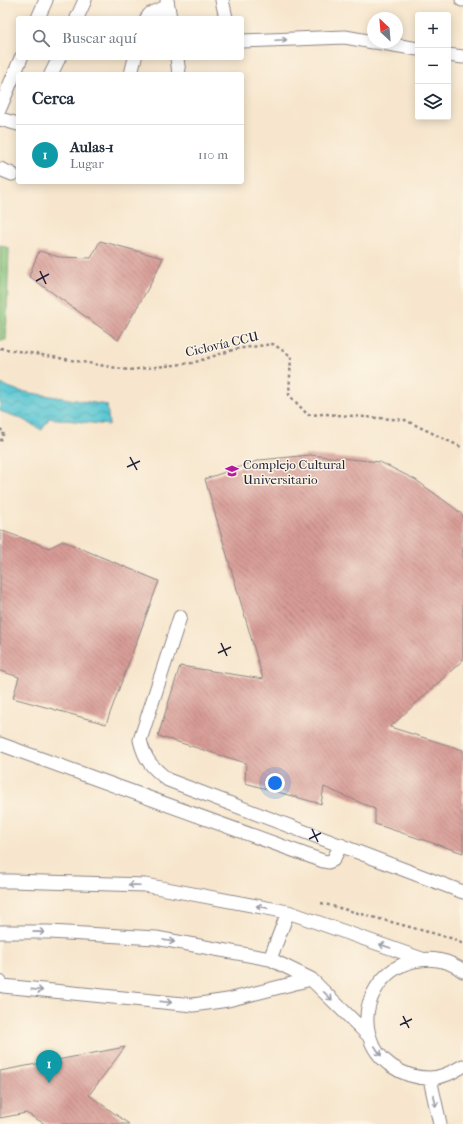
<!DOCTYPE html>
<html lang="es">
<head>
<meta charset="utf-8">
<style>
	body { margin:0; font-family:"IM FELL French Canon",serif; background:#f6f6f7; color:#1f2937 }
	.controls { position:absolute; right:12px; top:12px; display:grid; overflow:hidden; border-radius:4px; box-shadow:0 2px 10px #0003 }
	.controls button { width:36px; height:36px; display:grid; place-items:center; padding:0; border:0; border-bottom:1px solid #e0e1e3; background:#fff; color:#1f2937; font:20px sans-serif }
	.compass { position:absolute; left:367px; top:12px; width:36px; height:36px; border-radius:50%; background:#fff; box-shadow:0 2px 10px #0003; rotate:334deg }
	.you { position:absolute; left:275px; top:783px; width:14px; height:14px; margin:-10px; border:3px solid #fff; border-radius:50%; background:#1a73e8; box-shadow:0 0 0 6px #1a73e833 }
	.badge { display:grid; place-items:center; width:26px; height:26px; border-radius:50%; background:#b5179e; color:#fff; font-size:13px; font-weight:700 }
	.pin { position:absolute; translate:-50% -33px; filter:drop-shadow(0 1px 2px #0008) }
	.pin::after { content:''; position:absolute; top:21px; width:14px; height:12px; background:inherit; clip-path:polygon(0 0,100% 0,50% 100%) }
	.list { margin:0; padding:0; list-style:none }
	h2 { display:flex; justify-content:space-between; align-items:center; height:52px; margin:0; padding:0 16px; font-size:17px }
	h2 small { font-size:13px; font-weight:400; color:#747a83 }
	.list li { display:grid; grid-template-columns:26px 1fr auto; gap:12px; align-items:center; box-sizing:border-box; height:60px; padding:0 16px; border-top:1px solid #e0e1e3 }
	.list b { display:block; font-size:15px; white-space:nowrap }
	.list p { margin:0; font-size:13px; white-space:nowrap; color:#747a83 }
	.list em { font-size:13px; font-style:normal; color:#747a83 }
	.icon { flex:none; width:22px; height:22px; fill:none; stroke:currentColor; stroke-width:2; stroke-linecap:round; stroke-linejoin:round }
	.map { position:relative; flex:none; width:463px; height:1124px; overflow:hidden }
	.search { position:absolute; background:#fff; box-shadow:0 2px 10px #0003; left:16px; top:16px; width:228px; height:44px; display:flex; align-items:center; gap:10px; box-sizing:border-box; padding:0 14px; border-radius:4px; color:#747a83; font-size:15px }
	.panel { position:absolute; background:#fff; box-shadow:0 2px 10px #0003; left:16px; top:72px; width:228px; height:112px; border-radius:4px }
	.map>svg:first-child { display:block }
	.green { fill:#88c57b; stroke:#55745b }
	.water { fill:url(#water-waves); stroke:#3f7588 }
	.building { fill:url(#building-back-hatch) }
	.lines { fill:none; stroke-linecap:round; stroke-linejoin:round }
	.lane-casing { stroke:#8c8484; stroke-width:15 }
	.path { stroke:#8c8484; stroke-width:2.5; stroke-dasharray:3 3; stroke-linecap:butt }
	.lane { stroke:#fff; stroke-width:13 }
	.oneway { stroke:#9c9ca7 }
	.ticks { fill:none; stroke:#22223b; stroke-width:1.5 }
	.labels { text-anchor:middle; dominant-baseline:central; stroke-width:3; stroke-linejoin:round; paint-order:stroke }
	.street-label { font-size:13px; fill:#22223b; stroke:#fcf5e5 }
	.poi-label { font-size:13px; fill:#22223b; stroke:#fcf5e5; text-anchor:start }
</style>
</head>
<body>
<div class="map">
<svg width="463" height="1124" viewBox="0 0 463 1124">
	<defs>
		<pattern id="water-waves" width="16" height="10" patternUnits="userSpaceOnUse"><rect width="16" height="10" fill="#5cc8d4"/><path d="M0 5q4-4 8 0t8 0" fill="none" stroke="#4ca2ad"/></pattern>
		<pattern id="building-back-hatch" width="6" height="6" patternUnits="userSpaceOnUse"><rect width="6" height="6" fill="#d79b95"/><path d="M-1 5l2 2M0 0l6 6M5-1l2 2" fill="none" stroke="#ae7e7b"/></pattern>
	</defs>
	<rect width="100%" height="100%" fill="#fcf5e5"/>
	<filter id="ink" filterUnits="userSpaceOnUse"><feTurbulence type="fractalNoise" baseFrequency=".025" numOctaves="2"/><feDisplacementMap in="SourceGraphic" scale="8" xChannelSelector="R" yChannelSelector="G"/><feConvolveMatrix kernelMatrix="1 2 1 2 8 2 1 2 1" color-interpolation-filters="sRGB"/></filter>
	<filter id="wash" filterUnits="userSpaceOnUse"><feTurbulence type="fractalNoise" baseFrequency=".012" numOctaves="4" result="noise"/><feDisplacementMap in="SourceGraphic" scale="16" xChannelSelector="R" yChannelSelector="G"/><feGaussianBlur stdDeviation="0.9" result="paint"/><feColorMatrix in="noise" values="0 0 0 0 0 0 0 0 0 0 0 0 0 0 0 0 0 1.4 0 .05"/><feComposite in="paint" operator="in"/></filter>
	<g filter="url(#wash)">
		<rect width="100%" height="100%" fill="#f7e6cd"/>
		<!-- green -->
		<path class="green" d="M0,245L9,248L6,340H0Z"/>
		<!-- water -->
		<path class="water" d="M0,384L19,391L107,405L109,425L49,418L42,430L20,418L0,411Z"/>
		<g id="blocks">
			<!-- building -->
			<path class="building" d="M100,241L163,258L150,285L118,340L29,276L39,251L59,257L91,258Z
				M310,455L380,462L416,480L453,507L463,515V660L390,727L463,750V853L375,824V809L324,787L321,804L245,783L246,763L158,736L180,666L263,679L205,479L260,460Z
				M0,530L49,548L63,541L159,581L106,724L13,698L19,677L0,671Z
				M125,1047L89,1095L129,1124H45L26,1113L0,1118V1071Z"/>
		</g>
	</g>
	<g filter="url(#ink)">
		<use href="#blocks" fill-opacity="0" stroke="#8c8484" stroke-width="1"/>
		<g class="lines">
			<!-- lane casing -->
			<g class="lane-casing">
				<path id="lane" d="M167,0L170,18
					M222,0L226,18
					M462,0H463
					M38,18L46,0
					M77,18L85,0
					M147,18L150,14L168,6
					M242,41L345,37L373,42
					M376,42L418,49
					M448,55L463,57
					M177,58L179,74
					M51,74L59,58
					M131,74L135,58
					M0,108L21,58
					M0,119L18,124
					M0,169L12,174
					M180,617L140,740C145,761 152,767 168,780L463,892
					M0,744L323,861L328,862L333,860L341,845
					M0,881H11L145,885L288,912L422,959
					M0,932H49L156,938L270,959L311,979L369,1036
					M270,959L288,912
					M463,971C449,960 431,957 414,961C382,968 360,1002 369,1035C376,1061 403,1078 429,1078C442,1078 453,1072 463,1066
					M0,982L3,986L193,1005L228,1000L311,979
					M430,1079L440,1124"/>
			</g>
			<!-- path -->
			<path class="path" d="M0,348L129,370L192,363L236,349L273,344L291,356L289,395L308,415L325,414L405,420L463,448
				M0,429L4,432L0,443
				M321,903L454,939L463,944"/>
			<!-- lane -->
			<use href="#lane" class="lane"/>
		</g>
		<!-- one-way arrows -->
		<defs><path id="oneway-shaft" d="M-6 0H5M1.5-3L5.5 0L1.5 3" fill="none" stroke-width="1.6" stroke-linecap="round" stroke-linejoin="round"/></defs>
		<g class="oneway">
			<use href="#oneway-shaft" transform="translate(281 40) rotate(-3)"/>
			<use href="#oneway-shaft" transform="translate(134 885) rotate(-178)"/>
			<use href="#oneway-shaft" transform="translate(262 907) rotate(-169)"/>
			<use href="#oneway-shaft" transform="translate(39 932) rotate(-1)"/>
			<use href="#oneway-shaft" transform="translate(169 941) rotate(10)"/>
			<use href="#oneway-shaft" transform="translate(385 946) rotate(-161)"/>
			<use href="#oneway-shaft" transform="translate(37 990) rotate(6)"/>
			<use href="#oneway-shaft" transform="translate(328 996) rotate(44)"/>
			<use href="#oneway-shaft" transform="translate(166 1002) rotate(6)"/>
			<use href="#oneway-shaft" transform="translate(378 1051) rotate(57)"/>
			<use href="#oneway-shaft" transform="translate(435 1101) rotate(78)"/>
		</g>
	</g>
	<!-- ticks -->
	<path class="ticks" d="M40,271L46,284M36,281L49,274M130,457L137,470M127,467L140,461M221,643L227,656M218,653L231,647M312,829L318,842M309,839L321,833M403,1016L409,1028M400,1025L412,1019"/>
	<!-- icons -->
	<defs>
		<g id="university-bare" transform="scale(1.08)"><path d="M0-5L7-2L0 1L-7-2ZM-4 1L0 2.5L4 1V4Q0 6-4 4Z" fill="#b5179e" stroke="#fcf5e5" stroke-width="2.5" paint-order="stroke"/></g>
	</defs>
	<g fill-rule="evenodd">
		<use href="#university-bare" x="232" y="471"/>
	</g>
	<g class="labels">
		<!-- street labels -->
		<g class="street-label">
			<text transform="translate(222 344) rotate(-13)">Ciclovía CCU</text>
		</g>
		<!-- poi labels -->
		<g class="poi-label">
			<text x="243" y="464">Complejo Cultural<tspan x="243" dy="15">Universitario</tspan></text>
		</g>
	</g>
</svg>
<div class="controls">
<button>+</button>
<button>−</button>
<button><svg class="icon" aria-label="layers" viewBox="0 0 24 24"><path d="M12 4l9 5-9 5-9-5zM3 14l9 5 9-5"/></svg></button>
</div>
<svg class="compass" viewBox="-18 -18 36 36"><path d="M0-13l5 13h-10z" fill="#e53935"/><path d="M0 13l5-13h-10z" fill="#747a83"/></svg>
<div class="you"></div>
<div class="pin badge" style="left:49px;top:1083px;background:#0f9aa8">1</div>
<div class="search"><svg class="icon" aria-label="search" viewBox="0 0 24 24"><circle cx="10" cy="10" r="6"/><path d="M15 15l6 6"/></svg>Buscar aquí</div>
<section class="panel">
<h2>Cerca<small></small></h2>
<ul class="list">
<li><span class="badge" style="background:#0f9aa8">1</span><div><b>Aulas-1</b><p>Lugar</p></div><em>110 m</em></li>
</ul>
</section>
</div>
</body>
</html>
